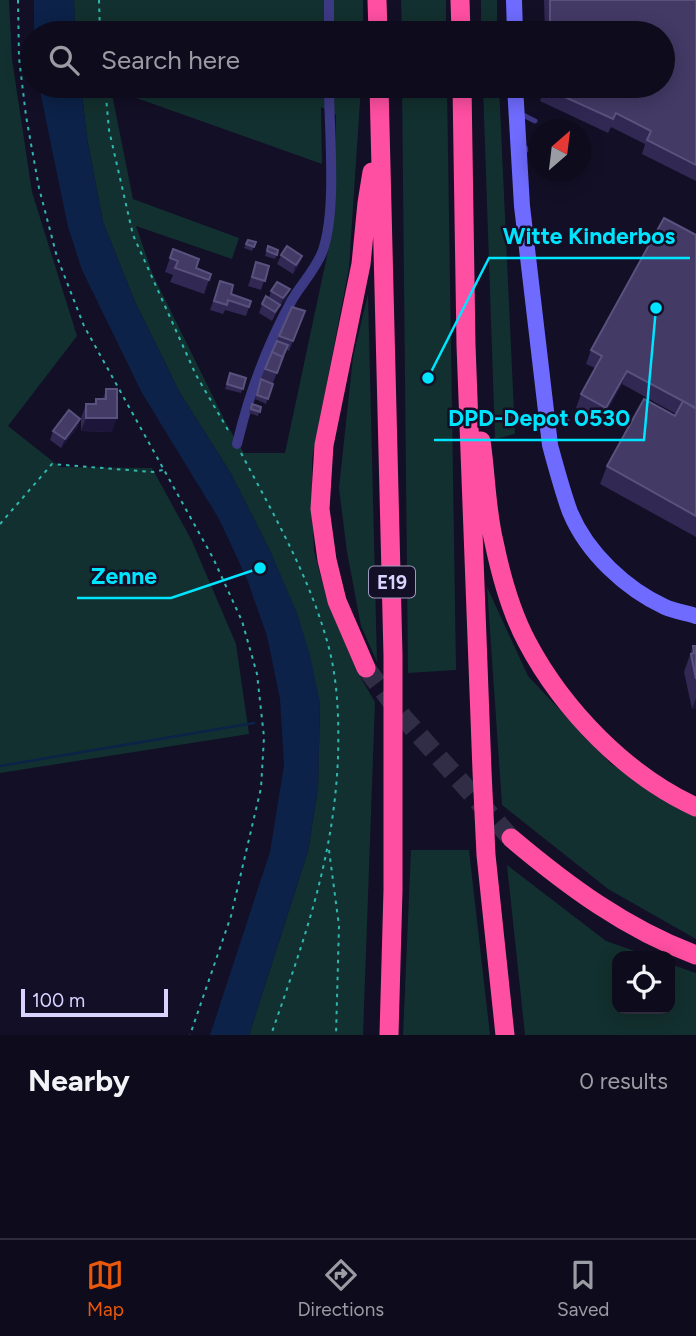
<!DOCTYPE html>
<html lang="en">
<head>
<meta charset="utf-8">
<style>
	body { margin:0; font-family:Figtree,sans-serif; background:#171425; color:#f1f3f6 }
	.controls { position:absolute; right:21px; bottom:21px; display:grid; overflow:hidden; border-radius:14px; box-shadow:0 4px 18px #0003 }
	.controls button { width:63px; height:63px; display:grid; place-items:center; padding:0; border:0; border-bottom:2px solid #2e2b3b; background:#0e0b1c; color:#f1f3f6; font:35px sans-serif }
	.compass { position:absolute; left:528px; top:119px; width:63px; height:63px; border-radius:50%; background:#0e0b1c; box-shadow:0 4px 18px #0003; rotate:28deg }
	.scale { position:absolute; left:21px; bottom:18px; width:147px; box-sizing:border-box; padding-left:7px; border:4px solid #d9d4ff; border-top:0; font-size:19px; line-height:24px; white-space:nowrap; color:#d9d4ff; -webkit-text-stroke:5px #130f26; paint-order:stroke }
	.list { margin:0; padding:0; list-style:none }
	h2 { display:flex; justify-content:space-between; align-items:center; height:91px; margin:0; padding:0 28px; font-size:30px }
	h2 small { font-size:23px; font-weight:400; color:#9b9ba3 }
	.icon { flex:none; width:38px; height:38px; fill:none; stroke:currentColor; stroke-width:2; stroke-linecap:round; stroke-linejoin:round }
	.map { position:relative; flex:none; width:696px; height:1035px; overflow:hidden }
	.search { position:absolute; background:#0e0b1c; box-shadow:0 4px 18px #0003; left:21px; right:21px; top:21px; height:77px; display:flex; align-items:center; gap:18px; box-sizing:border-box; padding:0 24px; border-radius:38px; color:#9b9ba3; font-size:26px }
	.sheet { height:203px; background:#0e0b1c }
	nav { display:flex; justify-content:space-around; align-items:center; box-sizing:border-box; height:98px; border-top:2px solid #2e2b3b; background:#0e0b1c; font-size:19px; color:#9b9ba3 }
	nav a { display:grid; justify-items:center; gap:4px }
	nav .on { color:#ea580c }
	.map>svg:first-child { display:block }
	.green { fill:#12302f; fill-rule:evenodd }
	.water { fill:#0c2248 }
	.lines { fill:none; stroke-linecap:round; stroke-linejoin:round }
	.stream { stroke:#0c2248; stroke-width:2.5 }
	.highway-tunnel { stroke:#312d47; stroke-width:19; stroke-dasharray:19 10; stroke-linecap:butt }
	.path { stroke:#2fb8b0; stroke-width:2; stroke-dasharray:3.5 5; stroke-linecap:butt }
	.lane { stroke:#3d3a85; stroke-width:5 }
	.street { stroke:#3d3a85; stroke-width:10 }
	.secondary { stroke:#6f6bff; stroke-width:16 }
	.highway { stroke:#ff4fa3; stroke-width:19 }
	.wall { fill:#312854 }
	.shaded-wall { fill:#1d163a }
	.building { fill:#433a66; stroke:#5a527e; stroke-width:2 }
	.labels { text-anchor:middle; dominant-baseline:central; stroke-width:5; stroke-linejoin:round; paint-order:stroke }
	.shield { fill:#130f26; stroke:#9e99be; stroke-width:2 }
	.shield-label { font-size:19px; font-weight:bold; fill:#d9d4ff }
	.leader { fill:none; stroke:#00e5ff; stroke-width:2.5 }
	.callout-dot { fill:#00e5ff; stroke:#130f26; stroke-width:2.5 }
	.callout-label { font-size:23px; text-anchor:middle; font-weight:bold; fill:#00e5ff; stroke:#130f26; stroke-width:5; stroke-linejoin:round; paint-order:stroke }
</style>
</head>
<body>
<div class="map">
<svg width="696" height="1035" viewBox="0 0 696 1035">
	<rect width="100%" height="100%" fill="#130f26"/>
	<!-- green -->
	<path class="green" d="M0,0H9L12,59L32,192L77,336L8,426L60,467L152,468L192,541L236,644L249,734L0,773Z
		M74,0H363V33H75Z
		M401,0H446V33H402Z
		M481,0H497V33H481Z
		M81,86H361L349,268L312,460V505L314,551L328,604L358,673L375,702L363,1035H249L308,851L318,788L320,703L273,557L230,472L180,393L135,302L103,222L87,138ZM111,89L322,164L321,107L336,115L334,216L331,237L285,453H244L228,427L153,275L136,226L232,259L239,238L133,199Z
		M402,86H447L456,670L408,673Z
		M483,86H499L515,434L495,439Z
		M368,294L377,662L361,626L347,552L339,488L353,357Z
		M487,587L528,676L611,764L696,813V939L608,889L502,805Z
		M411,850H469L490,1035H403Z
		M507,865L606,941L649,956H617V1009H670V964L696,973V1035H525Z"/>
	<!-- water -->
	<path class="water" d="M34,0H74L75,33H34Z
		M39,86H81L87,138L103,222L135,302L180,393L230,472L273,557L297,613L310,655L320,703L318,788L308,851L249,1035H210L270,852L284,765L280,699L267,636L247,579L219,519L142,393L82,270L68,227Z"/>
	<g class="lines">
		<!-- stream -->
		<path class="stream" d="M0,766L254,723"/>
		<!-- highway-tunnel -->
		<path class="highway-tunnel" d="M366,668L403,717L511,838"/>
		<!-- path -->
		<path class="path" d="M18,0L19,58L26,116L39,188L57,257L84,326L213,558L242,621L257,674L264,737L261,788L231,916L190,1035
			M99,0L100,33
			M105,86L109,130L133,235L196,375L228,430
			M241,453C275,517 312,581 330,652C338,686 339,722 338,757C334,859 304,940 271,1035
			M0,524L52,464L153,472L163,470
			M329,850L339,926L336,1035"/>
		<!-- lane -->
		<path class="lane" d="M519,113L535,121
			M523,147L538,155
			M549,422L567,420"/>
		<!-- street -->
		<path class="street" d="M329,0V33
			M237,444C249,394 267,345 292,300C301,284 317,268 323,250C337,209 329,131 329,86"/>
		<!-- secondary -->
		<path class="secondary" d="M514,0L515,33
			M515,86L522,206L550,445C556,467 562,490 570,512C587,553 626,589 665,607C674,611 686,613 696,616"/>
		<!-- highway -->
		<path class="highway" d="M377,0L378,33
			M460,0L461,33
			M379,86L393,655V890L389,1035
			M462,86L466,345L482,771L486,855L505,1035
			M481,441C486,474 486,509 494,542C501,576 511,612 527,642C563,710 626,775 696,807
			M366,668L337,601L327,560L320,509L324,445L361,264L367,203L372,172
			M511,838C568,886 626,929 696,955"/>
	</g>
	<!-- wall -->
	<path class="wall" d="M544,0H696V181L642,154L645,144L611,127L608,133L540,101L546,86L663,33H545Z
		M696,235V537L600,484L607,466L676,414L622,384L601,422L576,408L581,394L595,368L586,364L591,350Z
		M248,240L256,242L252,251L244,248Z
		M268,246L277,255L275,259L265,256Z
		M173,249L196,268L211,274L204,294L170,282L173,275L165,272Z
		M281,255L302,256L299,265L293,274L277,264Z
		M256,262L269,266L261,290L248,286Z
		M220,281L231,294L251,301L246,316L225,310L223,314L210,310Z
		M271,291L287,298L280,307H279L272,321L259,313L262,304L269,298Z
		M305,311L289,351L286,349L273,383L261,378L279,336Z
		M230,373L246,378L241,393L225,389Z
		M261,379L273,384L266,404L255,399Z
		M106,389L112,432L81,431V418L86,404H94L96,399H103Z
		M252,404L261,407L258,416L249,413Z
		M80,419L77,428L61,448L50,440L53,431Z
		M693,646H696V708L692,709L684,672Z"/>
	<!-- shaded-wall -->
	<path class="shaded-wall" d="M302,256L299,265L293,274L296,265Z
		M290,289L287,298L280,307L283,298Z
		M627,371L622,384L601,422L606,408Z
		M86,418H117L112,432L81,431Z
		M80,419L77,428L61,448L65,439Z
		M696,698V708L692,709Z"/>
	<!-- building -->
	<path class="building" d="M550,0H696V165L647,140L651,131L616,113L613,119L545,88L546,86H663V33H550Z
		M664,218L696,235V408L627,371L606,408L581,394L602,356L591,350Z
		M248,240L256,242L254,247L246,244Z
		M268,246L278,250L277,255L267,251Z
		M287,246L302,256L296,265L281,255Z
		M173,249L199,259L196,268L211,274L209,280L175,268L178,261L170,258Z
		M256,262L269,266L265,281L252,277Z
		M220,281L233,285L231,294L251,301L249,307L228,300L227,305L214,301Z
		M277,282L290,289L283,298L271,291Z
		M266,296L280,305L275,312L262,304Z
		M292,307L305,311L293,341L279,336Z
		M277,341L288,345L281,361L283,357L272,352Z
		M272,352L283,357L277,373L265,369Z
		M230,373L246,378L243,389L227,384Z
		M261,379L273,384L268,399L257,395Z
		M106,389H117V418H86V404H96V399H106Z
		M644,399L675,416L683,401L696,409V516L607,466Z
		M252,404L261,407L260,412L251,409Z
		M69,410L80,419L65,439L53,431Z
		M693,646H696V679L691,654L694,653Z"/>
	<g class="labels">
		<!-- shield labels -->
		<rect class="shield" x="369" y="566.5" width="46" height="31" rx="5"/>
		<g class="shield-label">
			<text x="392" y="582">E19</text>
		</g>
	</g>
	<!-- callouts -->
	<path class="leader" d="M428 378L489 258H690M656 308L644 440H434M260 568L171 598H77"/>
	<g class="callout-dot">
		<circle cx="428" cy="378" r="7"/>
		<circle cx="656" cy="308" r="7"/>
		<circle cx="260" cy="568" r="7"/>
	</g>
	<g class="callout-label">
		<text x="589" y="244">Witte Kinderbos</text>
		<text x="539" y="426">DPD-Depot 0530</text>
		<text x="124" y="584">Zenne</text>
	</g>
</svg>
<div class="controls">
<button><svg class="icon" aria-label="locate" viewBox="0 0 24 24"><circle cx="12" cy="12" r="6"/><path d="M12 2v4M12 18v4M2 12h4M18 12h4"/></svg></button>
</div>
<svg class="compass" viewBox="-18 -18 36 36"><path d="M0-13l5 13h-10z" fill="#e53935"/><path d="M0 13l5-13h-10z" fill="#9b9ba3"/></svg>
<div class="scale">100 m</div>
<div class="search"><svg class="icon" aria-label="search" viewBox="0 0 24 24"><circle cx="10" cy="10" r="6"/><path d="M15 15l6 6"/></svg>Search here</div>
</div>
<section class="sheet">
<h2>Nearby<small>0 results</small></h2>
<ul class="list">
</ul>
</section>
<nav>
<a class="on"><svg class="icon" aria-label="map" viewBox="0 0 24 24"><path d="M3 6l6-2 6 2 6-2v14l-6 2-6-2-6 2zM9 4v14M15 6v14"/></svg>Map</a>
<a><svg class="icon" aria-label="directions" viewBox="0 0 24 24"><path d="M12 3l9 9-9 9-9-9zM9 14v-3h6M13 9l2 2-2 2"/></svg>Directions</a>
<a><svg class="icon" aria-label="saved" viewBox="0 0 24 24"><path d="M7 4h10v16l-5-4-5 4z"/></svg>Saved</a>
</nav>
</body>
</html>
